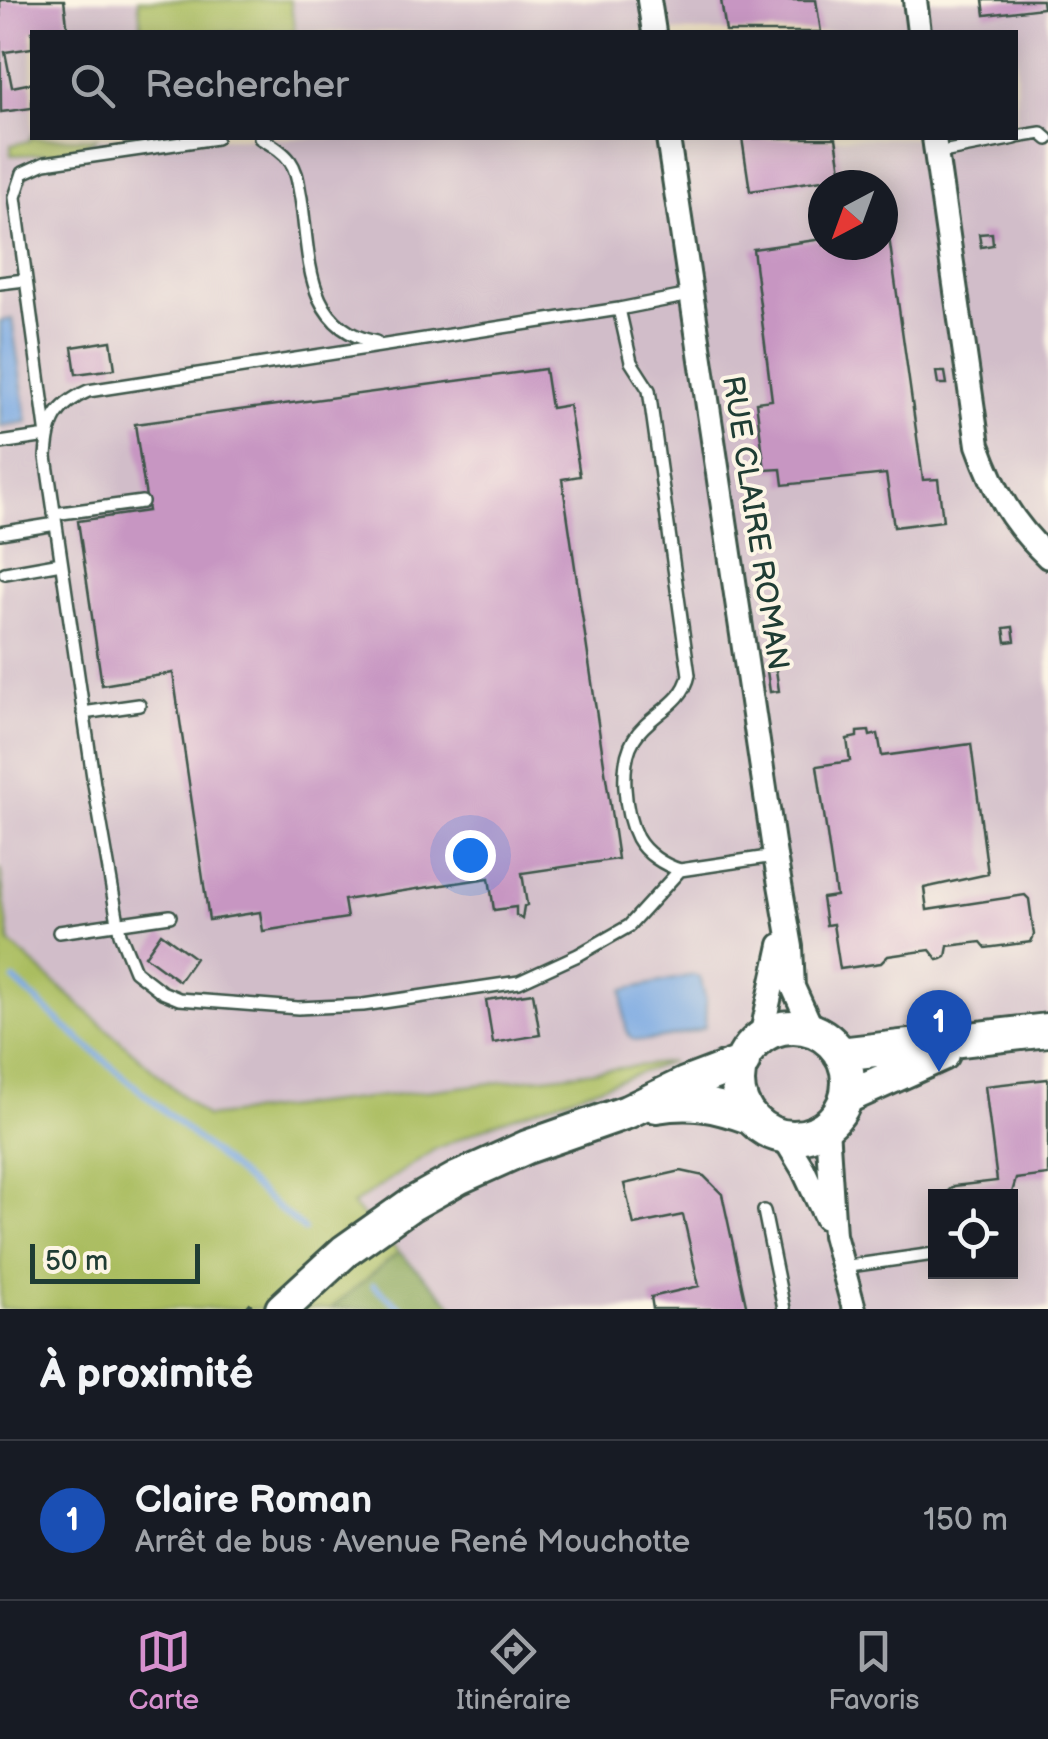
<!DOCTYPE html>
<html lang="fr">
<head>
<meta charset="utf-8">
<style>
	body { margin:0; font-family:"Balsamiq Sans",sans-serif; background:#242831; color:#f1f3f6 }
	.controls { position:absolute; right:30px; bottom:30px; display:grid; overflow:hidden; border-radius:0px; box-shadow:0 5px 25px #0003 }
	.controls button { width:90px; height:90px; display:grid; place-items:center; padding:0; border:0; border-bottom:2px solid #363941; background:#171b24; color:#f1f3f6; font:50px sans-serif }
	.compass { position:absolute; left:808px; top:170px; width:90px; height:90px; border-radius:50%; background:#171b24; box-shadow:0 5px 25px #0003; rotate:221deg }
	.scale { position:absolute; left:30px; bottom:25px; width:170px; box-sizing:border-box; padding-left:10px; border:5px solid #1f3d34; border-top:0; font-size:28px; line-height:35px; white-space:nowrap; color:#1f3d34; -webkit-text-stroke:8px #fcf5e5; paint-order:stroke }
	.you { position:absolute; left:470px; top:855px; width:35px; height:35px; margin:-25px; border:8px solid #fff; border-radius:50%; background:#1a73e8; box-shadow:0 0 0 15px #1a73e833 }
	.badge { display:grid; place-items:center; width:65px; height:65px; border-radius:50%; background:#d690ce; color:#fff; font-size:32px; font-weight:700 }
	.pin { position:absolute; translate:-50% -82px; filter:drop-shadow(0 2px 5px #0008) }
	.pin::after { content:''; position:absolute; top:52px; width:35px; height:30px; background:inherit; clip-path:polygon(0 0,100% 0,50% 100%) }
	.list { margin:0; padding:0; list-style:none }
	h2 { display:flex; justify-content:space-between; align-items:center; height:130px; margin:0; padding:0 40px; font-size:42px }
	h2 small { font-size:32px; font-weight:400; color:#9ea1a6 }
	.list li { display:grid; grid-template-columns:65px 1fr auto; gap:30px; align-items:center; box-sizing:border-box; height:160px; padding:0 40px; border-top:2px solid #363941 }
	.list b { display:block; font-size:38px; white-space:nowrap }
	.list p { margin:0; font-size:32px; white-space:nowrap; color:#9ea1a6 }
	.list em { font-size:32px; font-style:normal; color:#9ea1a6 }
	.icon { flex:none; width:55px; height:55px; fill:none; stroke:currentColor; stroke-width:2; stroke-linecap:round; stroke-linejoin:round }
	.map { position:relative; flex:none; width:1048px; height:1309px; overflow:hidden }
	.search { position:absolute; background:#171b24; box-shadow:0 5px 25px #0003; left:30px; right:30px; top:30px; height:110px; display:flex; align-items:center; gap:25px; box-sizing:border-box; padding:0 35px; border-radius:0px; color:#9ea1a6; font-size:38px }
	.sheet { height:290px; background:#171b24 }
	nav { display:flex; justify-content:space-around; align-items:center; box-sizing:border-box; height:140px; border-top:2px solid #363941; background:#171b24; font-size:28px; color:#9ea1a6 }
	nav a { display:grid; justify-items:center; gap:5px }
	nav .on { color:#d690ce }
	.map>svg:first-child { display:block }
	.industrial { fill:#d1bdc9; fill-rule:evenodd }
	.green { fill:#aabd61; stroke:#647d4a; stroke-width:2.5 }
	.forest { fill:#87a457; stroke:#537046; stroke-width:2.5 }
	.water { fill:#78a7e2; stroke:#4c728b; stroke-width:2.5 }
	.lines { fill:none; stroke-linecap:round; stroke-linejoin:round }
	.stream { stroke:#78a7e2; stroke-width:6 }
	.building { fill:#c796c2 }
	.lane-casing { stroke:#3e564a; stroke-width:16 }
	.street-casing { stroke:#3e564a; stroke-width:28 }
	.secondary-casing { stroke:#3e564a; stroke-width:38 }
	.path { stroke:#3e564a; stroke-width:4; stroke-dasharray:8 8; stroke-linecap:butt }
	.lane { stroke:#fff; stroke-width:11 }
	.street { stroke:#fff; stroke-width:22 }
	.secondary { stroke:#fff; stroke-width:32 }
	.labels { text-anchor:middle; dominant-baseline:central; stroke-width:8; stroke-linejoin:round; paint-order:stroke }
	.street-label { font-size:30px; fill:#1f3d34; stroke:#fcf5e5 }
</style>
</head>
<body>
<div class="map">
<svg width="1048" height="1309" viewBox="0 0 1048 1309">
	<rect width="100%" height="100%" fill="#fcf5e5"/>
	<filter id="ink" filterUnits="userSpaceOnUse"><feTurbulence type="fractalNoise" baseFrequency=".01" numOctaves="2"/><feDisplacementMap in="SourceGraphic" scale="20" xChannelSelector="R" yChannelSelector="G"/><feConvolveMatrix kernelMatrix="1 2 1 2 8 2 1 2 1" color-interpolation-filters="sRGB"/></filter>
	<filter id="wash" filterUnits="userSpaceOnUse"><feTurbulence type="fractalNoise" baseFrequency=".0048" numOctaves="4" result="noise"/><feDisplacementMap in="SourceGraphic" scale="40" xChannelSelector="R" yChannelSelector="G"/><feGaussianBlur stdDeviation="2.25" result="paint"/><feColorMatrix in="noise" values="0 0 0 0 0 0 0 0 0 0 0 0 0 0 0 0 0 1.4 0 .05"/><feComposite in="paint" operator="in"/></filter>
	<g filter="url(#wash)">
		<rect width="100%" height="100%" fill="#f0e3c4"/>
		<!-- industrial -->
		<path class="industrial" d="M0,0H1048V1309H457L351,1205L435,1149L498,1122L664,1063L206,1117L10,943L0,868ZM32,32H1016V138H32ZM823,185H883V245H823ZM936,1196H1010V1272H936Z"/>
		<!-- green -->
		<path class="green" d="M138,0H290L295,32H142Z
			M32,134V138H96C80,154 34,155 11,155V145L29,141Z
			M0,868L10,943L206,1117L671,1062L498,1122L435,1149L352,1205L399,1252L331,1309H0Z"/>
		<!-- forest -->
		<path class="forest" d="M399,1252L457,1309H331L336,1304Z"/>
		<!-- water -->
		<path class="water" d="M12,319L27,422L0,426V321Z
			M693,975L700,977L706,1002L705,1027C694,1032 641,1045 632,1038C622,1030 624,1002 623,990Z"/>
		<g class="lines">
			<!-- stream -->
			<path class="stream" d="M14,980L63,1025L304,1230
				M373,1285L403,1309"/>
		</g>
		<g id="blocks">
			<!-- building -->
			<path class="building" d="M0,0H64L68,32H32V48L5,52L12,87L32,83V108L1,112Z
				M721,0H816L821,32H726Z
				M983,0H1042L1043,8L985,15Z
				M742,138H836L842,177L750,191Z
				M883,230H888L923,480L938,479L943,521L894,527L886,474L783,485L781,469L765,470L756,402L772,400L753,249L823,239V245H883Z
				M992,233L993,245L981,247L979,234Z
				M111,341L115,369L76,374L72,347Z
				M545,369L551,408L569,405L580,476L562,479L618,859L522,873L527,905L524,906L522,919L516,915V907L494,910L489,878L344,900L347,918L263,931L260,912L209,920L173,673L102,685L78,521L148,511L135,424Z
				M936,372H945L947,384H938Z
				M1013,627L1015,641L1006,642L1004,628Z
				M776,670L779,691L770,692L767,671Z
				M869,731L870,736L878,734L882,756L971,744L988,874L924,888L927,910L1025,895L1029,899L1034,935L1031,942L986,948L981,942L948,946L946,957L942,959L938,960L930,950L888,956L881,963L840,969L833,924L826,925L822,898L836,896L817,766L850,761L847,739L857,737V732Z
				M161,933L195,958L179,981L145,956Z
				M533,993L540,1035L493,1043L486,1000Z
				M1048,1079V1175L1016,1179L1011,1196H942L954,1186L997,1181L985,1086Z
				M681,1171L704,1176L722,1194L747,1309H653L651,1297L699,1286L683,1215L634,1225L624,1184Z"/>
		</g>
	</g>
	<g filter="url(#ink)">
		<use href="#blocks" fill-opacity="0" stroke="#3e564a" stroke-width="2.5"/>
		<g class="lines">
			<!-- lane casing -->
			<g class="lane-casing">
				<path id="lane" d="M1016,137L1041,133L1048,139
					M260,138C271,144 283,151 290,161C298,172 298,185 301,198C310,256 304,328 376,342
					M937,153L1015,138
					M0,283L25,280
					M690,295L619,309L88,391C55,406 48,422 46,457L94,784L120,934L135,971L162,992L179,999L298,1008L363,1005L519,982L578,955L629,926L680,870L775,856
					M619,309L631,362L649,390L689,675C683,705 649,714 634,739C619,764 624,812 637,838C646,854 664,865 680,870
					M0,443L47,436L15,197L23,173L45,163L216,138
					M54,514L142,502
					M0,533L56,524
					M5,573L61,563
					M83,713L139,705
					M59,932L170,916
					M764,1211L784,1309
					M842,1267L934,1254"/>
			</g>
			<!-- street casing -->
			<g class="street-casing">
				<path id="street" d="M649,0L654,32
					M915,0L919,32
					M668,138L775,856L791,947L793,987L813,1031
					M934,138L978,445C995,492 1011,522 1048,557
					M761,1037L781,945
					M827,1127L834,1235L854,1309
					M783,1136L803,1169L826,1218"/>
			</g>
			<!-- secondary casing -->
			<g class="secondary-casing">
				<path id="secondary" d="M738 1082a55 55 0 1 1 110 0a55 55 0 1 1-110 0Z
					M840,1054L1048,1030
					M847,1097L943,1054
					M656,1106C691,1100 716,1105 749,1117
					M282,1309L345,1251L410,1205L458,1178L527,1147L627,1112L685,1084L743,1062"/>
			</g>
			<!-- path -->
			<path class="path" d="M246,1309L256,1297"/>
			<!-- lane -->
			<use href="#lane" class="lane"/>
			<!-- street -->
			<use href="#street" class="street"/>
			<!-- secondary -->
			<use href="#secondary" class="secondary"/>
		</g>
	</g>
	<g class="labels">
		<!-- street labels -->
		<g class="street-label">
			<text transform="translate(755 523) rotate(81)">RUE CLAIRE ROMAN</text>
		</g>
	</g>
</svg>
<div class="controls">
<button><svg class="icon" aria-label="locate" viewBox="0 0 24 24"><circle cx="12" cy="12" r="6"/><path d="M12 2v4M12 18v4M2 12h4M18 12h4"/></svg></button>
</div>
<svg class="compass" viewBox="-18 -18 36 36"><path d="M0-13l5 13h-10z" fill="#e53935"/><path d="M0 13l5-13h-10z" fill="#9ea1a6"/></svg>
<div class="scale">50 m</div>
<div class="you"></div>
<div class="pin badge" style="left:939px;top:1072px;background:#1a4fb4">1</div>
<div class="search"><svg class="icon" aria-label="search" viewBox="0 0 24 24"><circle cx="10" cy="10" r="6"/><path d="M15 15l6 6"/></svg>Rechercher</div>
</div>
<section class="sheet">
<h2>À proximité<small></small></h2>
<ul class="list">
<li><span class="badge" style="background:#1a4fb4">1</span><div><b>Claire Roman</b><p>Arrêt de bus · Avenue René Mouchotte</p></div><em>150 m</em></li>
</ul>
</section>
<nav>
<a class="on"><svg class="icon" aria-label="map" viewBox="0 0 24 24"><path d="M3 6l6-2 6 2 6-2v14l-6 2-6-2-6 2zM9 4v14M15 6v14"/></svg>Carte</a>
<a><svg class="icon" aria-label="directions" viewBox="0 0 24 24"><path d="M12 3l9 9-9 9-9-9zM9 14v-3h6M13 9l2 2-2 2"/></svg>Itinéraire</a>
<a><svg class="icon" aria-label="saved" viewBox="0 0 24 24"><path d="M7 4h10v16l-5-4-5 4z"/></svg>Favoris</a>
</nav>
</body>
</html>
